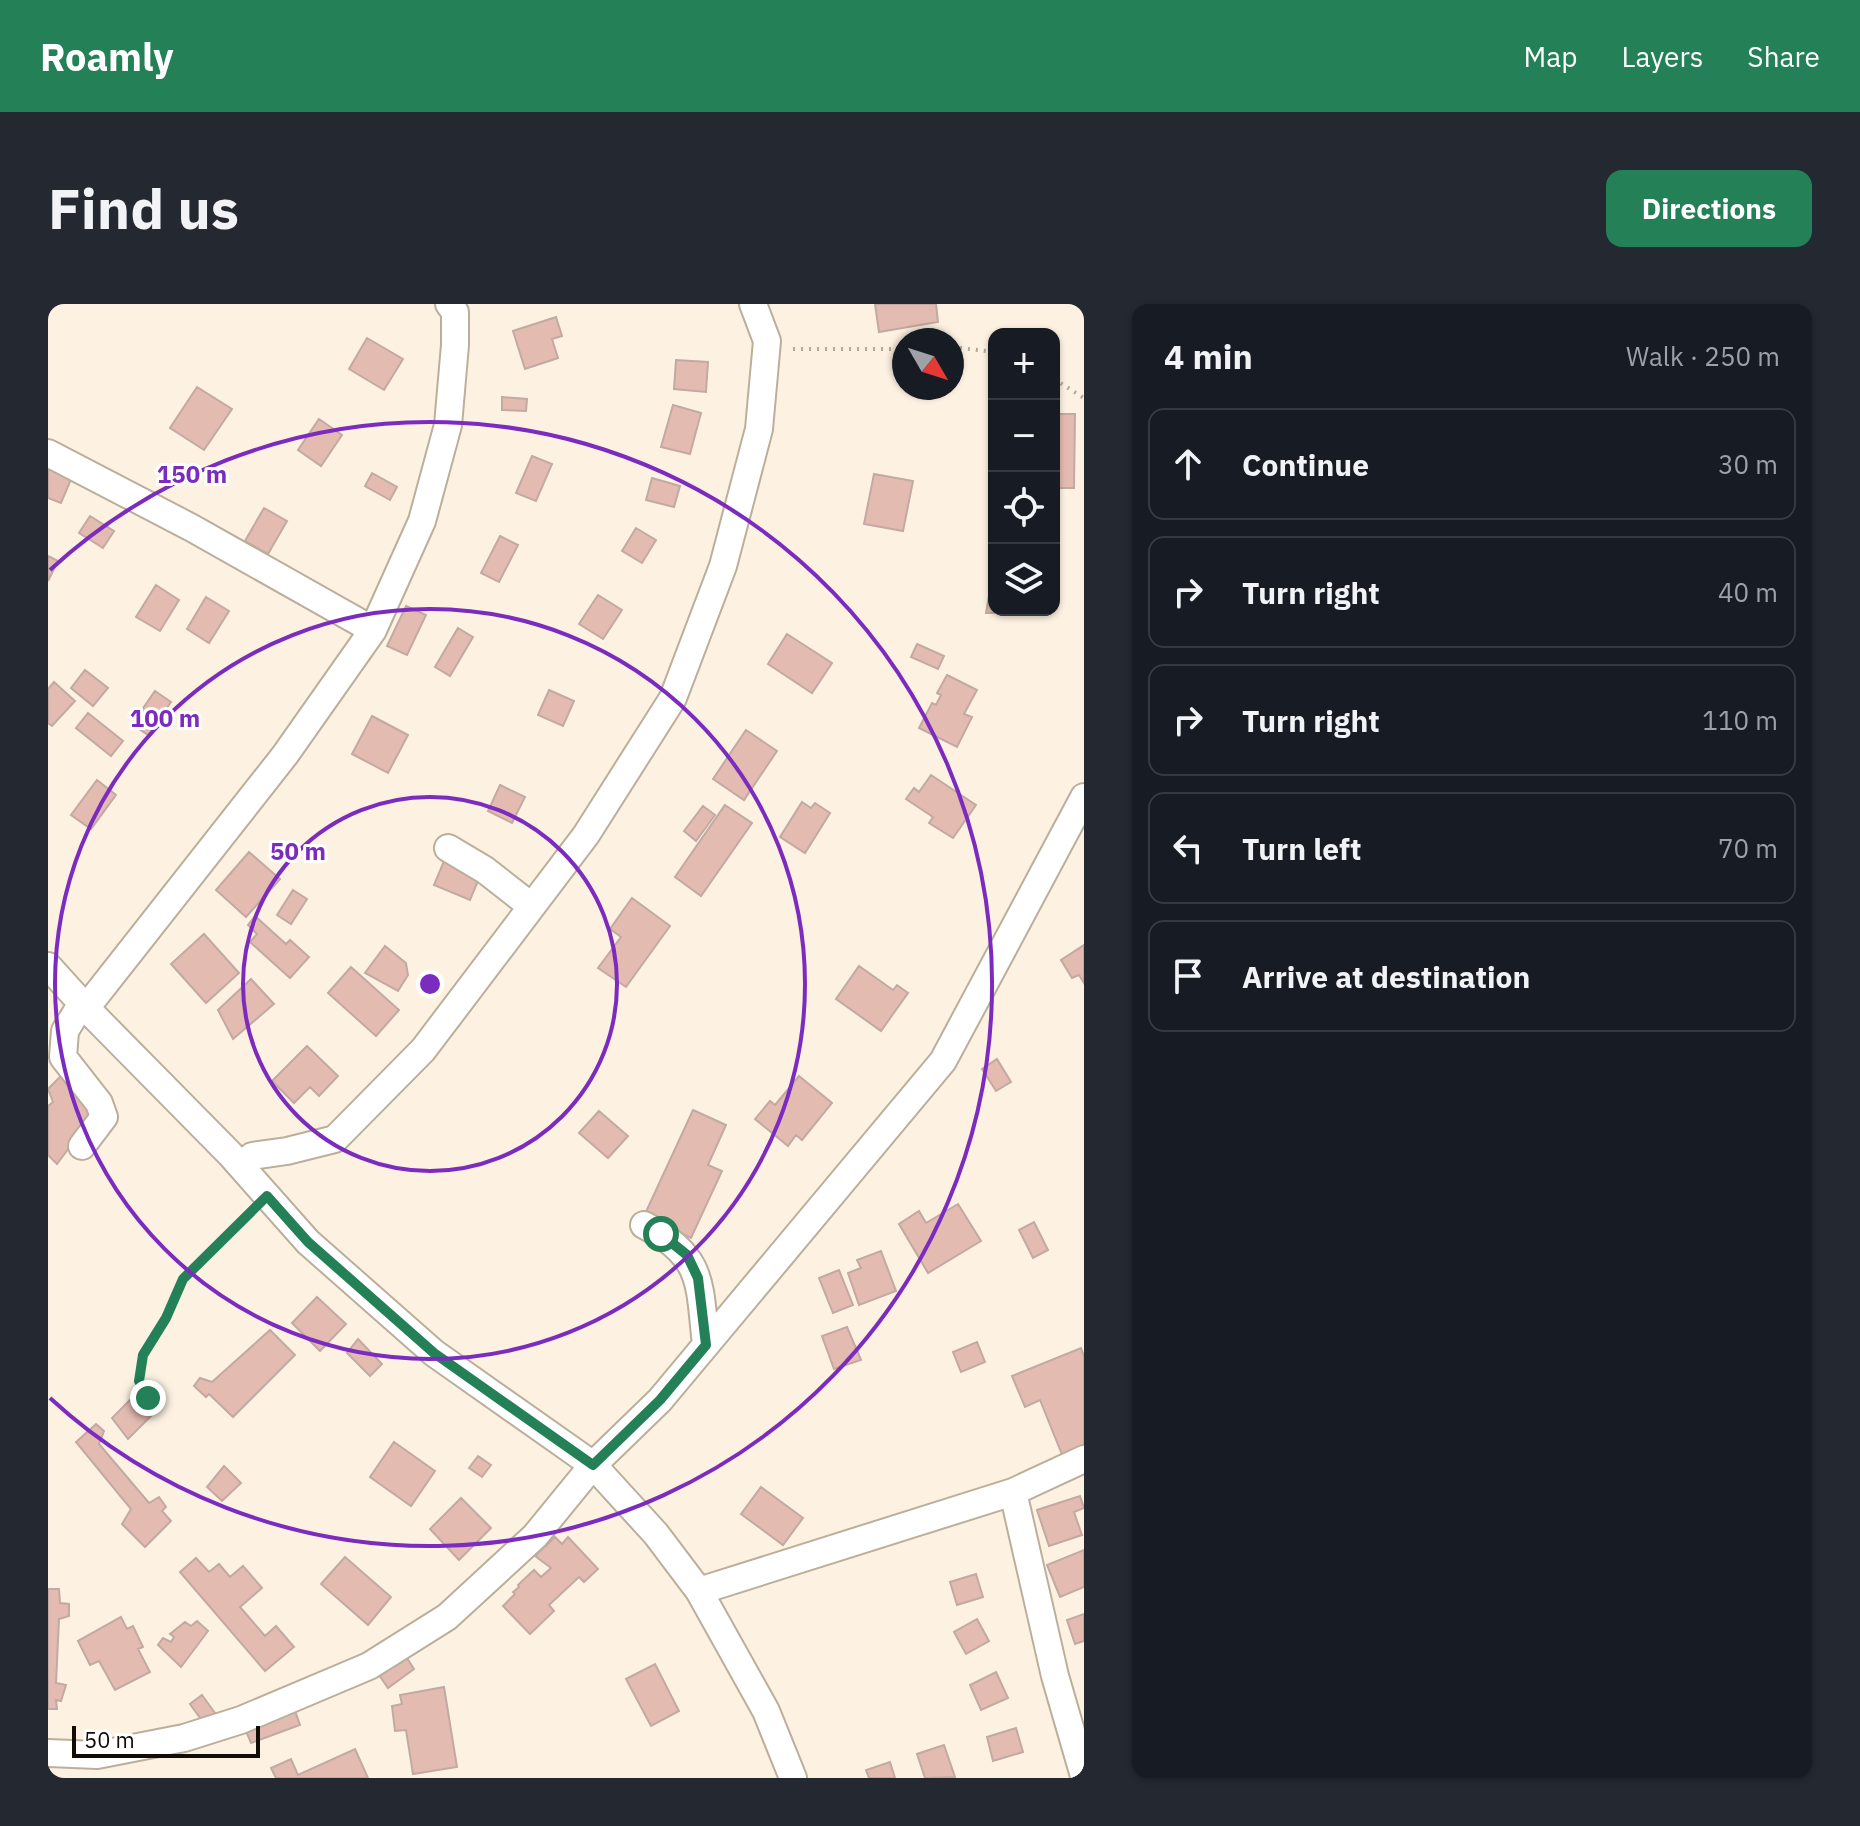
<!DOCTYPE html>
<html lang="en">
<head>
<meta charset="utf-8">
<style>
	body { margin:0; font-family:"IBM Plex Sans",sans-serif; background:#242831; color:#f1f3f6 }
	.controls { position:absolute; right:24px; top:24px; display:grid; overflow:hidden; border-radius:16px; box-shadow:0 2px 6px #0004 }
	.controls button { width:72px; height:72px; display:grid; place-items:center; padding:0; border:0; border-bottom:2px solid #363941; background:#171b24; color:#f1f3f6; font:40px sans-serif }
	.compass { position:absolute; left:844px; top:24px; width:72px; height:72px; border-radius:50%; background:#171b24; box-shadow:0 2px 6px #0004; rotate:129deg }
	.scale { position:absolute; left:24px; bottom:20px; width:188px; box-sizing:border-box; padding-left:8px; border:4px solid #110c06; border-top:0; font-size:22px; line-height:28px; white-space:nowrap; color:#110c06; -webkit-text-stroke:6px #fff; paint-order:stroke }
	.stop { position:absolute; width:24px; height:24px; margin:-18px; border:6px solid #248056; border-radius:50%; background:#fff }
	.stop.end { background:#248056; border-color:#fff; box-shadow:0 2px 8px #0008 }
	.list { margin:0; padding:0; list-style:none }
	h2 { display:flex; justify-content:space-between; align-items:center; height:104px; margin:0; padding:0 32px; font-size:34px }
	h2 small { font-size:26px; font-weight:400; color:#9ea1a6 }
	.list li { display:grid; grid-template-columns:52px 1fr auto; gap:24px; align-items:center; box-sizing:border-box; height:112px; margin:0 16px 16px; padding:0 16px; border:2px solid #363941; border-radius:16px }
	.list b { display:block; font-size:30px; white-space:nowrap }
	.list em { font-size:26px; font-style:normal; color:#9ea1a6 }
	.icon { flex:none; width:44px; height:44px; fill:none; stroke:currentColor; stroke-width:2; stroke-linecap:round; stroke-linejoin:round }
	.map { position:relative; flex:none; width:1036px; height:1474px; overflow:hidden; border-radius:16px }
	header { display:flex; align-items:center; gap:48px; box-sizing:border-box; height:112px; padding:0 40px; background:#248056; color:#fff }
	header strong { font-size:38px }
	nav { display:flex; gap:44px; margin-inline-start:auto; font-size:28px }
	.intro { display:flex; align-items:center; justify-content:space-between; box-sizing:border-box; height:192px; padding:0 48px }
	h1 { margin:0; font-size:56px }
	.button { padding:20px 36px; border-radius:16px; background:#248056; color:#fff; font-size:28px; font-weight:700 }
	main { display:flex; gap:48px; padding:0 48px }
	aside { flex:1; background:#171b24; border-radius:16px; box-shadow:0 2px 6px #0004 }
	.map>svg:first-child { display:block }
	.building { fill:#e4bbb1; stroke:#c2a9a3; stroke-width:2 }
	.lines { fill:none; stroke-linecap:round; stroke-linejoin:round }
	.minor-casing { stroke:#bbaf9b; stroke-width:30 }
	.path { stroke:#b1a89b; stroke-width:4; stroke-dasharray:2 6; stroke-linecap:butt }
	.minor { stroke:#fff; stroke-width:26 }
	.route { stroke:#248056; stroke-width:10 }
	.ring { fill:none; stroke:#7b2cbf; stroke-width:4 }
	.centre { fill:#7b2cbf; stroke:#fff; stroke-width:4 }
	.ring-label { font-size:24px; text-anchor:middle; font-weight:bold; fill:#7b2cbf; stroke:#fff; stroke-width:6; stroke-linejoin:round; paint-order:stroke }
</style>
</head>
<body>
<header>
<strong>Roamly</strong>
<nav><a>Map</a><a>Layers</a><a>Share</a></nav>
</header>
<div class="intro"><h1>Find us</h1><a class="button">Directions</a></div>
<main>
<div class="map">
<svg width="1036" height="1474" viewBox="0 0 1036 1474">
	<rect width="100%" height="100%" fill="#fdf2e2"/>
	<!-- building -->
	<path class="building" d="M827,0H888L890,18L831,28Z
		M508,13L514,32L504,35L510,54L477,65L465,27Z
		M319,34L355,55L336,86L301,65Z
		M628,56L660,58L658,88L626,85Z
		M149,83L184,105L156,146L122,124Z
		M454,93L479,95L478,107L454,106Z
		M625,101L653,109L642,150L613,143Z
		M1006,110H1027L1026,184H1006Z
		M271,115L294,131L273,162L250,146Z
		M484,152L504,160L488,197L468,189Z
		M0,161L27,166L13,199L0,194Z
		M324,169L349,183L342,196L317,182Z
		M826,170L865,177L855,227L816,220Z
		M604,174L632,182L626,203L598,196Z
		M216,204L239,217L220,250L197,237Z
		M42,212L66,227L55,244L31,229Z
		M588,224L608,236L594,259L574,247Z
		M452,232L470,241L451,278L433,269Z
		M0,252L10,257L0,277Z
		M946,265V306H981L980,308L938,309Z
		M108,281L131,296L112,327L88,313Z
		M550,291L574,306L555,335L531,320Z
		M158,293L181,307L161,339L139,325Z
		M358,302L378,311L359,351L339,342Z
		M410,324L425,333L402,372L387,363Z
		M739,330L784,359L764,389L720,360Z
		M869,340L896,352L890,365L863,353Z
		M37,366L60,384L45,402L23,384Z
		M899,371L929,386L916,410L924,413L909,443L871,424L884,399L888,401L893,391L889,389Z
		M6,378L27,397L4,422L0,419V385Z
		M501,386L526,397L515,422L490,411Z
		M107,387L123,398L100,431L84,420Z
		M40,409L75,437L63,452L28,424Z
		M324,412L360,431L340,469L304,450Z
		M698,426L729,447L696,496L665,475Z
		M883,471L928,501L905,534L881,519L885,513L858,495L866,484L871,488Z
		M49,476L68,491L43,525L23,511Z
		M452,481L477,493L464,519L440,507Z
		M754,498L763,504L767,499L782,509L757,549L732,533Z
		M677,501L704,519L653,592L627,573Z
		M655,502L667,511L648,537L636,527Z
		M201,548L232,575L198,613L168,586Z
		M396,557L432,572L422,596L386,581Z
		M245,586L259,595L243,620L229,611Z
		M584,594L622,622L578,683L550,664L573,633L562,625Z
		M207,612L238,640L242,636L261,653L242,674L202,638L209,630L200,621Z
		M156,630L191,669L158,699L123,660Z
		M1036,641V679L1031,671L1024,674L1013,656Z
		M337,642L358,659L360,671L350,687L317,669Z
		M811,662L845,686L849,681L860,689L833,727L788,695Z
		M303,663L351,706L328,732L280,689Z
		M203,675L226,700L185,735L170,706Z
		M259,742L290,772L271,792L262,783L246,799L224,777Z
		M949,755L963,778L948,787L934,765Z
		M15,770L49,806L9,860L0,851V802L5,798L0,785Z
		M751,772L784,799L754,836L748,831L740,842L707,815L722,797L727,801Z
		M645,806L678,821L660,861L674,867L643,934L596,912Z
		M551,807L580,832L560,854L531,829Z
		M910,900L933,937L880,969L851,920L871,907L878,919Z
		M986,918L1000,946L985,954L971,926Z
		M833,947L848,987L811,1001L800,969L813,964L809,956Z
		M791,966L805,1001L785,1009L771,974Z
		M269,993L298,1020L272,1047L244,1019Z
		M799,1023L813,1056L786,1065L774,1032Z
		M222,1026L247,1051L185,1113L161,1090L158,1093L146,1082L152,1074L164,1078Z
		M310,1035L334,1060L322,1072L299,1049Z
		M929,1038L937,1058L913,1068L905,1048Z
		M1033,1044L1036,1052V1144L1015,1153L992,1096L977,1103L964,1072Z
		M85,1093L103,1112L80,1135L64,1114Z
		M48,1120L56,1127L51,1140L101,1199L111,1193L118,1203L114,1207L123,1217L97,1243L74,1220L83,1205L28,1138Z
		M346,1138L387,1167L363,1202L322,1173Z
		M430,1152L443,1161L434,1173L421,1164Z
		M176,1162L193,1179L174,1197L159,1183Z
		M713,1183L755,1214L735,1241L693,1210Z
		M1032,1192L1036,1204L1026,1208L1034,1231L1001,1242L989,1206Z
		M413,1194L443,1224L411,1256L382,1225Z
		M507,1233L514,1240L520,1233L550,1265L536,1278L531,1273L501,1301L506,1307L482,1330L455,1302L467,1290L465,1288L471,1283L470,1281L486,1266L493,1273L503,1264L487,1252Z
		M1036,1246V1283L1012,1293L999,1261Z
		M297,1253L343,1293L320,1321L273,1280Z
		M148,1254L161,1268L171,1260L182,1273L195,1262L214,1284L192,1303L217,1332L228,1322L246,1343L217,1367L132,1268Z
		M928,1270L935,1293L909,1301L902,1278Z
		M0,1285H11L12,1299L21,1300V1312L11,1315L8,1379L18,1381L13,1397L8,1396L9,1405H0Z
		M1036,1310V1337L1027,1340L1019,1316Z
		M73,1313L79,1325L85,1322L95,1343L90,1345L102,1368L67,1386L51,1357L42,1361L30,1337Z
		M929,1315L941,1337L918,1350L906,1328Z
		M149,1317L160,1327L133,1363L110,1341L115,1334L123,1338L126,1333L122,1330L137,1318L143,1322Z
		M357,1351L366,1365L340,1384L331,1371Z
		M607,1360L631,1407L603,1422L578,1375Z
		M948,1368L960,1394L933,1406L922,1381Z
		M396,1383L409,1463L365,1470L358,1426L347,1427L344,1402L354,1400L352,1391Z
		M154,1391L172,1416L160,1425L142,1400Z
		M245,1401L252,1421L203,1439L195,1420Z
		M968,1424L975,1448L945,1457L939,1433Z
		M896,1441L907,1473L877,1474L869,1450Z
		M307,1445L320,1474H228L223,1464L243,1455L250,1471Z
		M842,1458L847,1474H821L818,1466Z"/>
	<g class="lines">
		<!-- minor casing -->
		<g class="minor-casing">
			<path id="minor" d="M0,149L144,224L325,326
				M400,544L437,566L483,602
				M0,662L38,704L182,850L260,938L386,1049L545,1161L608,1230L651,1287L718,1407L745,1474
				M34,699L17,727L15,753L51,799L56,813L34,842
				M38,704L237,451L325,326L374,217L400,121L407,41V8L401,0
				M193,862L204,852L239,847L287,835L375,746L538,531L625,394L675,262L711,125L719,37L705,0
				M596,921C657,953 651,980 658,1041
				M965,1188L1007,1372L1036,1472
				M651,1287L965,1188L1036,1155
				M0,1449L49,1451L136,1434L193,1416L321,1362L399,1313L487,1232L545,1161L612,1096L895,757L1036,493"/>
		</g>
		<!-- path -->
		<path class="path" d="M904,43L946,48
			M745,45H856
			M1006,75L1036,94
			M100,1094L91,1077L95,1051L118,1014L135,975L200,910"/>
		<!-- minor -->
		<use href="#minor" class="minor"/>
	</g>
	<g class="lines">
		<!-- route -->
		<path class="route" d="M100,1094L91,1077L95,1051L118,1014L135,975L219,892L260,938L386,1049L545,1161L612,1096L658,1041L650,974L639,951L613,930"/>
	</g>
	<!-- distance rings -->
	<g class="ring">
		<circle cx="382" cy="680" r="187"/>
		<circle cx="382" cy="680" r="375"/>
		<path d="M2 266A562 562 0 1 1 2 1094"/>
	</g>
	<circle cx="382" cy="680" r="12" class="centre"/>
	<g class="ring-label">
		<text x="144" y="179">150 m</text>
		<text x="117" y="423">100 m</text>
		<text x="250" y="556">50 m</text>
	</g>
</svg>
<div class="controls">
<button>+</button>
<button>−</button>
<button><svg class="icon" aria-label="locate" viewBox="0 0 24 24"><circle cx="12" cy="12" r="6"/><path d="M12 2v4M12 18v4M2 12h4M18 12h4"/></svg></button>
<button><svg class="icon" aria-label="layers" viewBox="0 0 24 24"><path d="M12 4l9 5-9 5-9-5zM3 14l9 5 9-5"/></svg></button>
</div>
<svg class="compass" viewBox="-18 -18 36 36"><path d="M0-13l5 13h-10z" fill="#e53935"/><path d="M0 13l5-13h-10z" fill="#9ea1a6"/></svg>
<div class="scale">50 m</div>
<div class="stop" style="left:613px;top:930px"></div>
<div class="stop end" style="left:100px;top:1094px"></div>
</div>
<aside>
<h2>4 min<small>Walk · 250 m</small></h2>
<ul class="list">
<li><svg class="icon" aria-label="ahead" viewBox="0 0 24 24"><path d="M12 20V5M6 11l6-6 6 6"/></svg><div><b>Continue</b></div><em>30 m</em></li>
<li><svg class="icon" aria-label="right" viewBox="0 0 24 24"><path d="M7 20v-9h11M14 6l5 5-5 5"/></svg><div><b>Turn right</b></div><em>40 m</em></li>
<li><svg class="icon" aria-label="right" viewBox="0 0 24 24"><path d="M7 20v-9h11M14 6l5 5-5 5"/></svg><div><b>Turn right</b></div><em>110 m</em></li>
<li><svg class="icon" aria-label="left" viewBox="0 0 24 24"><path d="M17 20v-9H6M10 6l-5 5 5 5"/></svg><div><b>Turn left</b></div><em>70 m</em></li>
<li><svg class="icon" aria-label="arrive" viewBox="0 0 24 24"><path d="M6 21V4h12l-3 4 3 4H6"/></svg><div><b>Arrive at destination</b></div></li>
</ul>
</aside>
</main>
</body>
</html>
